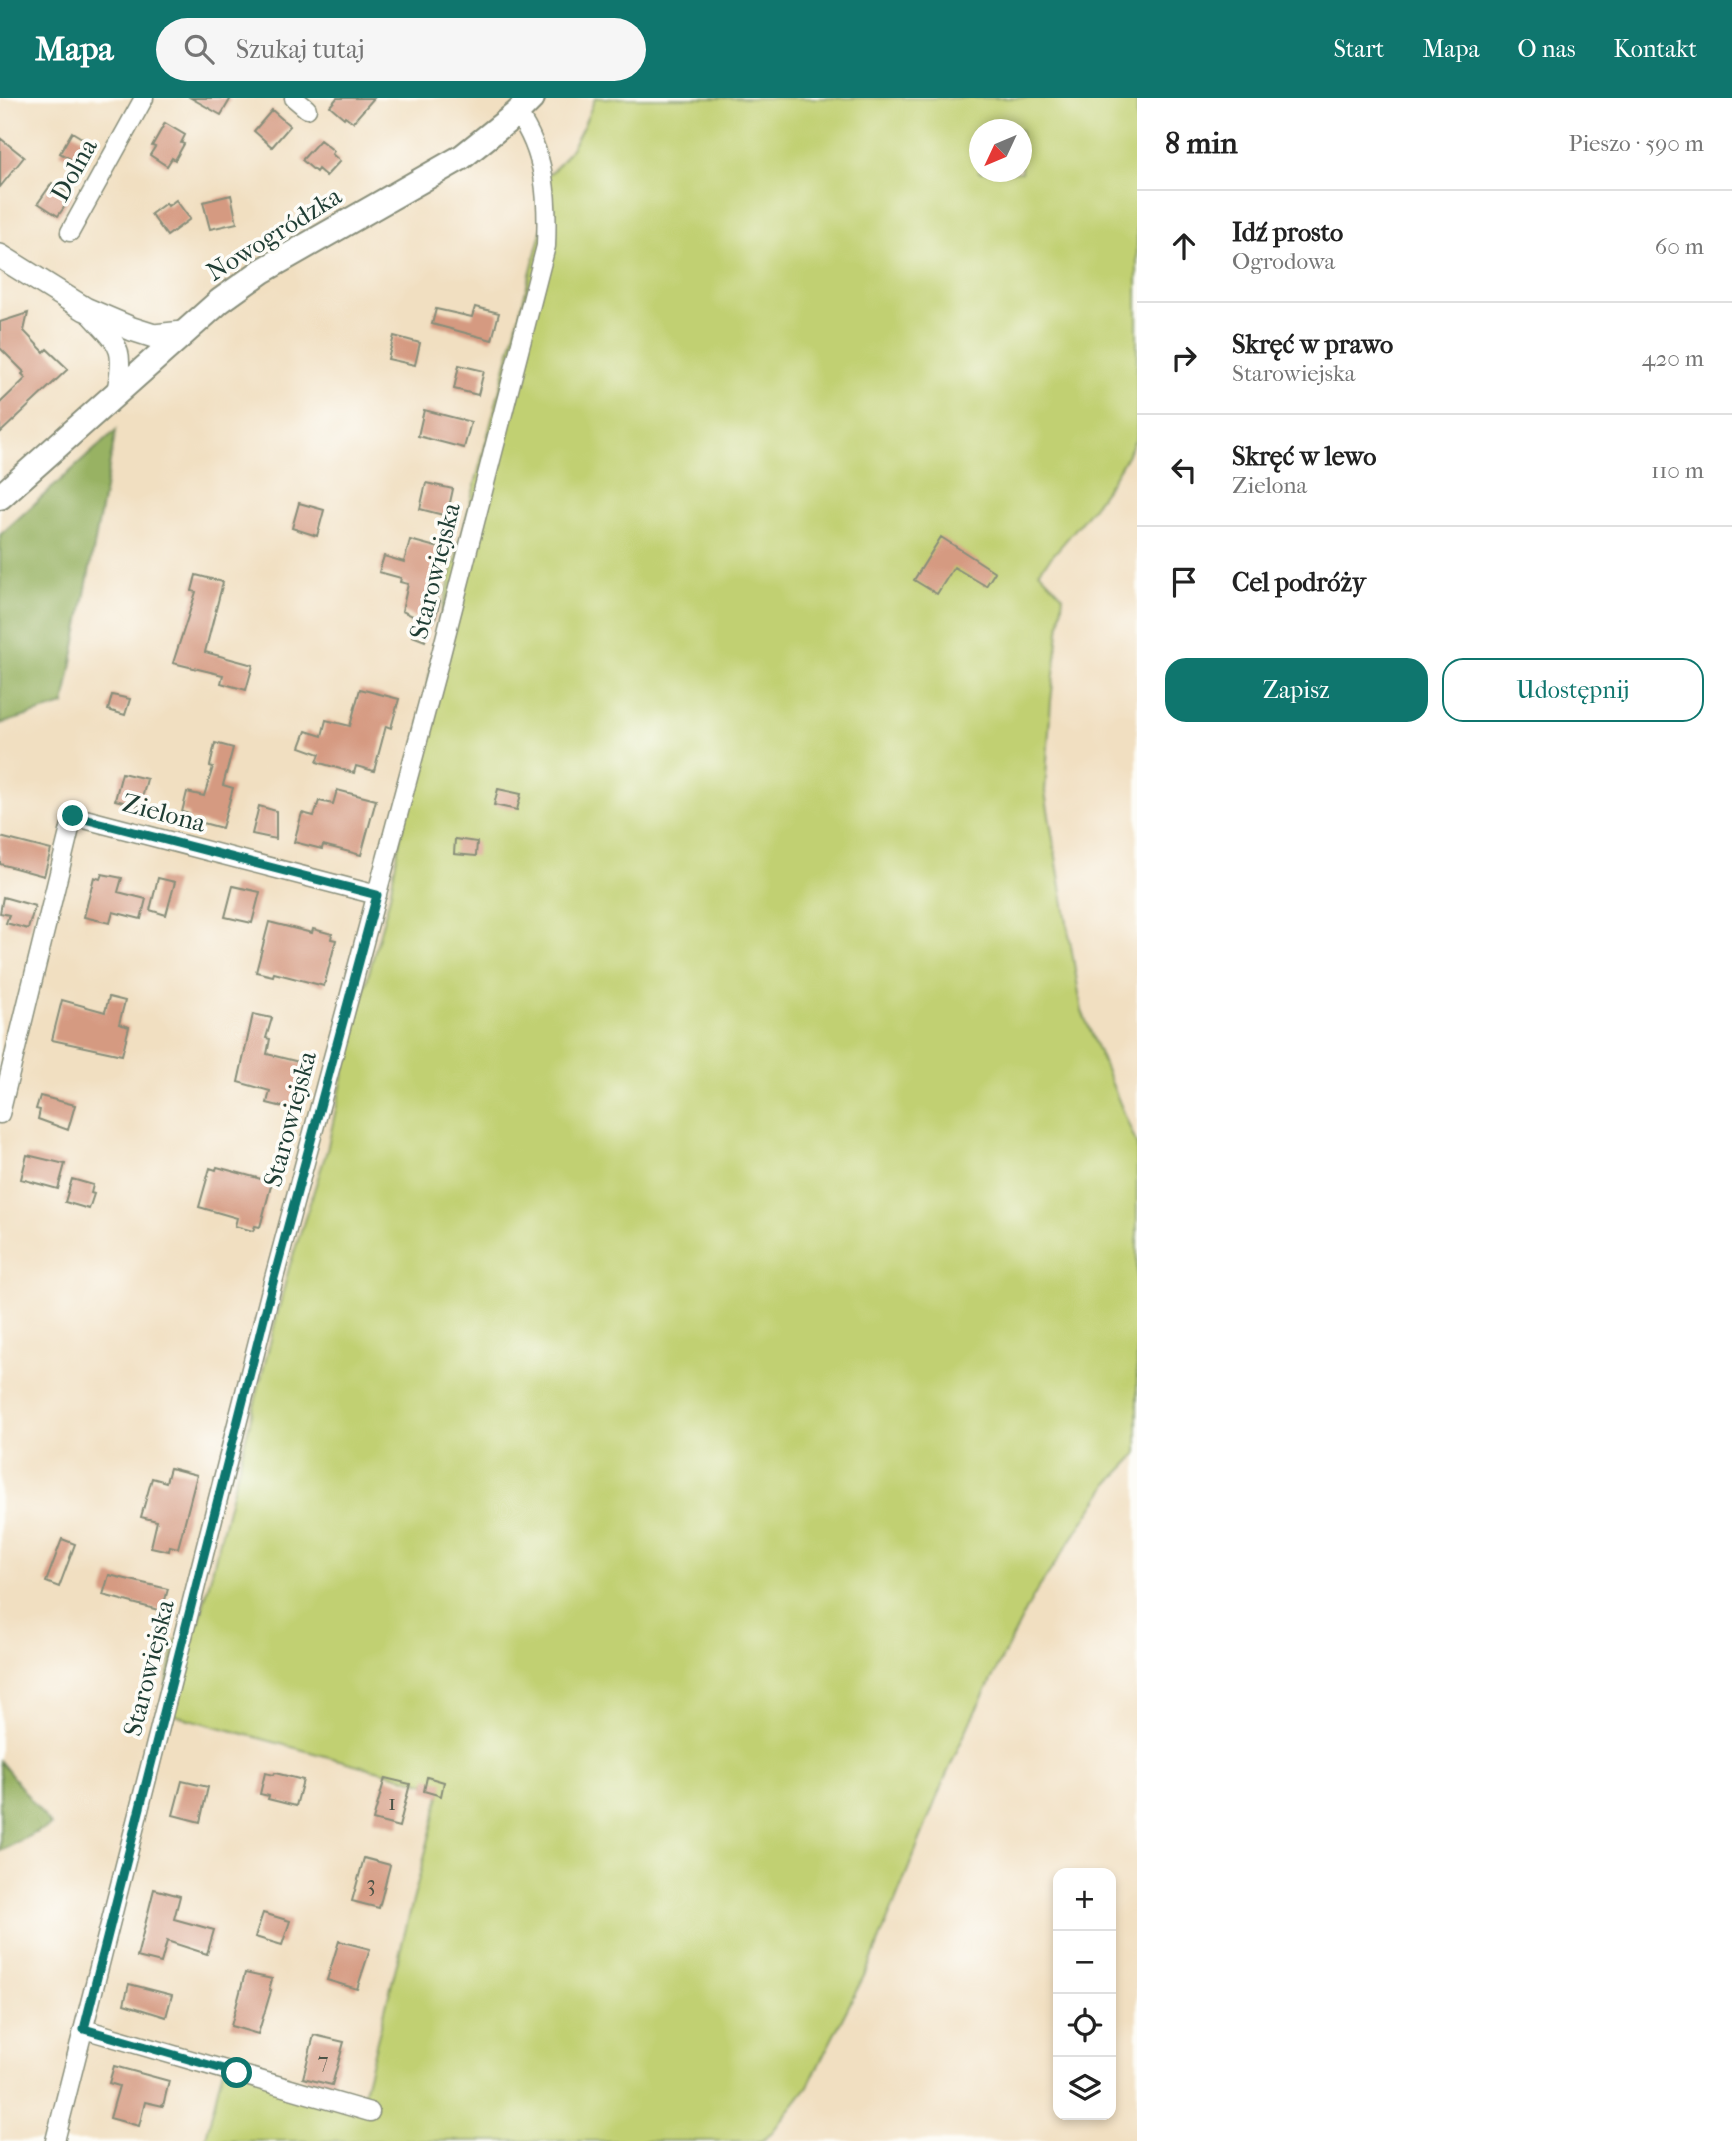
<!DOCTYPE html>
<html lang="pl">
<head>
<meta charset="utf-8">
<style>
	body { margin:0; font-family:"IM FELL French Canon",serif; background:#f6f6f6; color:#222 }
	.controls { position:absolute; right:21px; bottom:21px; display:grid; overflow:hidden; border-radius:14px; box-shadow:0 4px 10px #0003 }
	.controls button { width:63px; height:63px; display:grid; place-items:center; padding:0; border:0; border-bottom:2px solid #e0e0e0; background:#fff; color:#222; font:35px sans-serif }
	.compass { position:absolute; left:969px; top:21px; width:63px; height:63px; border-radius:50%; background:#fff; box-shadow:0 4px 10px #0003; rotate:226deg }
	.stop { position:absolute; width:21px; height:21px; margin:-16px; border:5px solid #0f766e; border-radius:50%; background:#fff }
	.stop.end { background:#0f766e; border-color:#fff; box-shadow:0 2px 7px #0008 }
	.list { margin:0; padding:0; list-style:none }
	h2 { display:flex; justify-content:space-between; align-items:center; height:91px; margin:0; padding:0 28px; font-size:30px }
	h2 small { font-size:23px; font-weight:400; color:#767676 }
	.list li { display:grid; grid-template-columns:46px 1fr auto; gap:21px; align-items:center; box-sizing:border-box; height:112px; padding:0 28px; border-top:2px solid #e0e0e0 }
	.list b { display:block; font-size:26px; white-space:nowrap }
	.list p { margin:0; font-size:23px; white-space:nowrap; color:#767676 }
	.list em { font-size:23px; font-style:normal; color:#767676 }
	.actions { display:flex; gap:14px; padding:21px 28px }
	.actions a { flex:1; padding:16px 0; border:2px solid #0f766e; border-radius:21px; text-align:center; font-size:24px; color:#0f766e }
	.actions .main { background:#0f766e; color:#fff }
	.icon { flex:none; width:38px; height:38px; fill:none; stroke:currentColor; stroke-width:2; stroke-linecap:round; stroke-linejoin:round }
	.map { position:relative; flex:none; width:1137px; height:2043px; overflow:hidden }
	header { display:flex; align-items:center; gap:42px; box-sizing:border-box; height:98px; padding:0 35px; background:#0f766e; color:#fff }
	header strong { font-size:33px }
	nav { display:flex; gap:38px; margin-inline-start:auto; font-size:24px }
	.search { width:490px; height:63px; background:#f6f6f6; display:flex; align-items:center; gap:18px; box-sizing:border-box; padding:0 24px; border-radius:38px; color:#767676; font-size:26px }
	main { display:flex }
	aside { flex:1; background:#fff }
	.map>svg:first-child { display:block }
	.green { fill:#c1d072; stroke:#708653; stroke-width:2; fill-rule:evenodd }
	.forest { fill:#98b264; stroke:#5c784c; stroke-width:2 }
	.building { fill:#d59a81 }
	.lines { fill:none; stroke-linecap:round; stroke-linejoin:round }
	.minor-casing { stroke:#888e7a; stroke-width:21 }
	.tertiary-casing { stroke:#888e7a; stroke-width:26 }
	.secondary-casing { stroke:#888e7a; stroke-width:28 }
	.minor { stroke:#fff; stroke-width:18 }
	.tertiary { stroke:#fff; stroke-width:23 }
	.secondary { stroke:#fff; stroke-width:24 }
	.route { stroke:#0f766e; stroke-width:9 }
	.labels { text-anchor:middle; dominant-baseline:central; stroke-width:7; stroke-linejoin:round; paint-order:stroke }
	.number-label { font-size:23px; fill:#4c5447 }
	.street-label { font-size:26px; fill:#1f3d34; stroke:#fdfcf7 }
</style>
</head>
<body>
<header>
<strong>Mapa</strong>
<div class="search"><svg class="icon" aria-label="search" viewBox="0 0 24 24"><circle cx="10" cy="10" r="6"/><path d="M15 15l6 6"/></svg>Szukaj tutaj</div>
<nav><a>Start</a><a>Mapa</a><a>O nas</a><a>Kontakt</a></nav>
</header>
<main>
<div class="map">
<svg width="1137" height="2043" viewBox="0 0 1137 2043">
	<rect width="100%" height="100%" fill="#fdfcf7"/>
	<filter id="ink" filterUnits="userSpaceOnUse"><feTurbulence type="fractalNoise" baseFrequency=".0143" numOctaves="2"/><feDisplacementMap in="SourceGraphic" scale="14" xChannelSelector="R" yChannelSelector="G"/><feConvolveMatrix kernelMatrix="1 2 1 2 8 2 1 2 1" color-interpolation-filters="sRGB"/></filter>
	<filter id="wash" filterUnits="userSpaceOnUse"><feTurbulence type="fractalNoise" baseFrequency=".00686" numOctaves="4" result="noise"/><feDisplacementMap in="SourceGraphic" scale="28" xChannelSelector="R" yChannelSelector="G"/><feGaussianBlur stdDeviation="1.57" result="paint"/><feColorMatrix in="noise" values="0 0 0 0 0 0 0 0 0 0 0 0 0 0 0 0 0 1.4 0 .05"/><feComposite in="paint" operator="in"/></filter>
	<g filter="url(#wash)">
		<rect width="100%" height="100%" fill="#f1dfc1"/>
		<!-- green -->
		<path class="green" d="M595,0H1137V339C1109,394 1079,428 1039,473L1063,498L1051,603L1045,694L1082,913L1137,1047V1356L1109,1385L1033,1499L971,1622L944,1682L870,1866L808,1988L772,2034L761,2043H205L224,1966L361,2005L442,1690L160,1613L176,1542L199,1525L289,1170L327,1052L354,929L389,802L439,524L546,115L545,79C569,62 585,27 595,0ZM979,32H1021V74H979Z"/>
		<!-- forest -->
		<path class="forest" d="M116,332L64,607L0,626V437Z
			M0,1663L51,1727L0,1753Z"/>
		<g id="blocks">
			<!-- building -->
			<path class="building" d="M191,0H231L221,17Z
				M337,0H374L353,24L345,18L344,20L330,8Z
				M272,12L290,28L272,49L254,33Z
				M165,25L185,37L181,45L184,46L175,62L172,60L167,68L150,57L155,49L152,48Z
				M72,34L95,48L83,68L60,55Z
				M0,40L24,59L0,89Z
				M320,42L334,53L332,56L340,63L326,78L318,71L316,74L302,62Z
				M52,85L72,98L58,118L38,105Z
				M231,97L237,125L210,131L203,104Z
				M176,102L190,121L167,138L151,116L166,105L168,108Z
				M475,209L499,215L492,242L432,226L436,211L472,219Z
				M28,215L24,233L44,254L47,251L68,271L0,335V305L26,280L22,276L24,274L0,250V224Z
				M394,238L420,245L415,267L388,261Z
				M459,267L484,273L478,297L454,291Z
				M424,312L471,324L464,350L418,338Z
				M426,385L453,391L447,418L420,411Z
				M299,405L324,412L317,438L292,430Z
				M941,439L995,474L986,488L954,469L937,496L914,482Z
				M410,442L443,451L440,464L443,465L436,502L440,503L434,524L431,523L425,543L412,538L417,520L402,513L408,486L400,484L401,480L379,474L384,458L404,464Z
				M196,477L223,484L205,554L253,567L246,592L221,585L223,577L173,565L196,494L192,493Z
				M360,591L399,601L391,630L386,628L374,673L356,668L354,675L317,664L320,656L300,649L306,633L322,638L326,622L350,628Z
				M112,597L130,601L125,617L108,612Z
				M215,645L233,650L223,687L233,690L222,730L188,721L189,716L182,714L187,694L204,698L213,669L210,668Z
				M122,675L147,681L140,708L115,702Z
				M498,691L521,696L517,712L494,707Z
				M337,692L376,702L361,757L323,747L322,751L294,744L302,715L314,718L319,703L333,706Z
				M259,708L276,713V741L252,736Z
				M0,739L51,752L44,778L0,766Z
				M455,741L477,744L476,758L454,756Z
				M102,776L122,780L118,794L146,801L141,821L113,814L110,825L84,819L94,779L100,781Z
				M158,780L175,784L166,817L150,812Z
				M233,788L260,794L252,825L225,819Z
				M3,799L35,808L28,831L6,825L9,817L0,815Z
				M269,824L312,835L313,831L332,836L331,841L336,842L324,888L274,875L273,878L256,874Z
				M109,899L125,903L119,926L129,929L122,957L52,942L62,902L105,914Z
				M253,916L272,920L266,940L270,941L267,956L303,965L291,1011L267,1005L270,993L238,984Z
				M40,998L75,1007L68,1032L38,1021L40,1012L36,1011Z
				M27,1057L65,1066L58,1091L21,1081Z
				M217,1069L272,1084L260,1129L255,1128L253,1133L235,1128L237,1120L199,1109L210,1070L216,1072Z
				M72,1081L93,1087L91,1095L94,1096L89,1111L65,1104Z
				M170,1370L197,1377L178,1450L170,1448L169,1453L151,1449L157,1423L141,1419L152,1380L166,1384Z
				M62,1441L75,1446L59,1489L46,1484Z
				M109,1477L168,1491L162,1513L103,1497Z
				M265,1675L274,1677L275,1675L303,1682L296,1708L268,1701L269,1698L260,1696Z
				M427,1679L444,1684L441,1698L424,1693Z
				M385,1680L410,1686L399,1729L373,1722Z
				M182,1683L208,1689L200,1724L173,1717Z
				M364,1760L390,1767L379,1810L352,1803Z
				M154,1791L180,1798L174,1821L214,1832L207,1856L167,1843L161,1865L137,1859Z
				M263,1815L290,1823L282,1847L255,1839Z
				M339,1843L370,1851L357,1891L327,1882Z
				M245,1875L272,1881L269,1892L271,1893L258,1936L231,1928Z
				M129,1886L172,1897L166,1919L124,1906Z
				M314,1937L344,1944L332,1987L303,1980Z
				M114,1968L169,1983L163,2008L145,2004L139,2028L110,2020L119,1988L109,1985Z"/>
		</g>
	</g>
	<g filter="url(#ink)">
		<use href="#blocks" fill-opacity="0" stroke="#888e7a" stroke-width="2"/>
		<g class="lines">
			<!-- minor casing -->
			<g class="minor-casing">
				<path id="minor" d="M294,0L307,11
					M70,134L144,0
					M87,213C118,248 126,246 116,294
					M0,1016L73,718L377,797
					M84,1931L370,2014
					M55,2043L274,1180L439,564L546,148C548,100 546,55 517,15"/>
			</g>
			<!-- tertiary casing -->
			<g class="tertiary-casing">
				<path id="tertiary" d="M0,158L85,211L132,231L154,238L183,235"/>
			</g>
			<!-- secondary casing -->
			<g class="secondary-casing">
				<path id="secondary" d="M0,399L220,203L262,173L462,59L517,15L532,0"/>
			</g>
			<!-- minor -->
			<use href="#minor" class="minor"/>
			<!-- tertiary -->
			<use href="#tertiary" class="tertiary"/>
			<!-- secondary -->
			<use href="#secondary" class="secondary"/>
		</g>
	</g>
	<g class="lines" filter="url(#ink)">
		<!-- route -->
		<path class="route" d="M73,718L377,797L274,1180L84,1931L237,1975"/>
	</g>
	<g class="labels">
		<!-- number labels -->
		<g class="number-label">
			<text x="392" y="1704">1</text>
			<text x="371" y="1785">3</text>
			<text x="323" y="1962">7</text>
		</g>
		<!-- street labels -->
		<g class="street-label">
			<text transform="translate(74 72) rotate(-61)">Dolna</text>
			<text transform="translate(274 136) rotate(-32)">Nowogródzka</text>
			<text transform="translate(435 473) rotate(-76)">Starowiejska</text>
			<text transform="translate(164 715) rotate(15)">Zielona</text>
			<text transform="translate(290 1021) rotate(-75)">Starowiejska</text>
			<text transform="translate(149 1570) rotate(-76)">Starowiejska</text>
		</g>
	</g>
</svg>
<div class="controls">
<button>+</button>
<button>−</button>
<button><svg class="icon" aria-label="locate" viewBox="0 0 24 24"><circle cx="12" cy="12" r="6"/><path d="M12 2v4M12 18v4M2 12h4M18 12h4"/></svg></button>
<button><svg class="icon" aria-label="layers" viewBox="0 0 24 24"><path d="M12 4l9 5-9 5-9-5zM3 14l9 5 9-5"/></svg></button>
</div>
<svg class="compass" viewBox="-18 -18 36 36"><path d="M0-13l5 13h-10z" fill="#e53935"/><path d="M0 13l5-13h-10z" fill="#767676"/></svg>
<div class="stop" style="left:237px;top:1975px"></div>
<div class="stop end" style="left:73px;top:718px"></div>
</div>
<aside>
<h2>8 min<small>Pieszo · 590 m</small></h2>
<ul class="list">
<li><svg class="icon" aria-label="ahead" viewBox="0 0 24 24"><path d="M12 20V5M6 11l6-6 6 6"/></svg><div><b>Idź prosto</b><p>Ogrodowa</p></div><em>60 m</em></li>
<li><svg class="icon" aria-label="right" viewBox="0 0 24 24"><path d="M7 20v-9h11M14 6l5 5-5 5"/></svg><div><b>Skręć w prawo</b><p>Starowiejska</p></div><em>420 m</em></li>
<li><svg class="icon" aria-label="left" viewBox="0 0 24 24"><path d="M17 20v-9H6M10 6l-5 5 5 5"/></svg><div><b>Skręć w lewo</b><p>Zielona</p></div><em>110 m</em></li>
<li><svg class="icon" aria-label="arrive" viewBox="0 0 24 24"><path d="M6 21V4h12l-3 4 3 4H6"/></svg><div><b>Cel podróży</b></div></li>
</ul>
<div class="actions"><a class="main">Zapisz</a><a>Udostępnij</a></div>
</aside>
</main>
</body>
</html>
